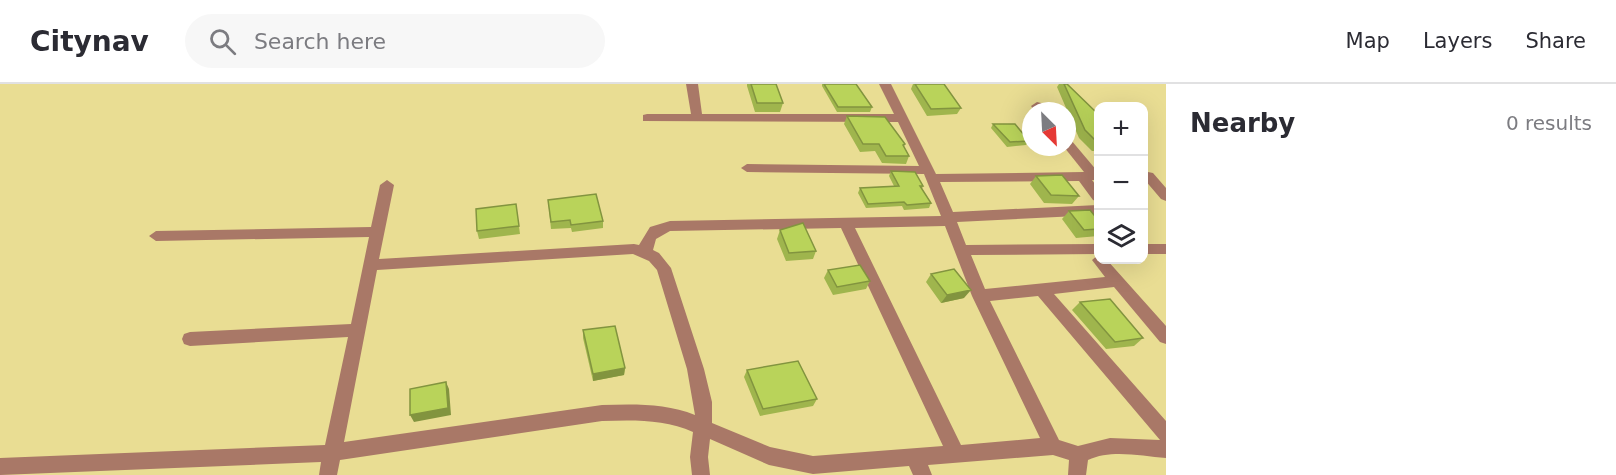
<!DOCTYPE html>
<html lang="en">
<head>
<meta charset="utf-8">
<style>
	body { margin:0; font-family:"DejaVu Sans",sans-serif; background:#f7f7f7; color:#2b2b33 }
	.controls { position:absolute; right:18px; top:18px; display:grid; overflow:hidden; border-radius:12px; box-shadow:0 6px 24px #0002 }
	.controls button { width:54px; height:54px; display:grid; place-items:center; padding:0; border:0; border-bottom:2px solid #e1e1e2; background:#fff; color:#2b2b33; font:30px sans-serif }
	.compass { position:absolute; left:1022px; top:18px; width:54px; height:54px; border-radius:50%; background:#fff; box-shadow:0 6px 24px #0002; rotate:156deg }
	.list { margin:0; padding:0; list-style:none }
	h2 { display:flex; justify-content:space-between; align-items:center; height:78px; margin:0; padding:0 24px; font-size:26px }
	h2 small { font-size:20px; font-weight:400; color:#7c7c81 }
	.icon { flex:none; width:33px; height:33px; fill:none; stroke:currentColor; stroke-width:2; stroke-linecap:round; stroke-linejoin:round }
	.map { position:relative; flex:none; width:1166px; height:391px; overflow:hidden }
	header { display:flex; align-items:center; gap:36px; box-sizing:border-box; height:84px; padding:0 30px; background:#fff; border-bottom:2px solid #e1e1e2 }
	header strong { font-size:28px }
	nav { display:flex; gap:33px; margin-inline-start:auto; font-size:21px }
	.search { width:420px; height:54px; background:#f7f7f7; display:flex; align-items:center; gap:15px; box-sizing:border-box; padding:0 21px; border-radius:33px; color:#7c7c81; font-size:22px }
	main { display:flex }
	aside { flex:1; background:#fff }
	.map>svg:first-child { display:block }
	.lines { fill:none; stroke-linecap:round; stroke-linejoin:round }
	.street { fill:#a97867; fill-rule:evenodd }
	.wall { fill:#9fb54d }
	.shaded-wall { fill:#82943f }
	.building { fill:#b9d35a; stroke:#82943f; stroke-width:1.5 }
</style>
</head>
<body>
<header>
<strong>Citynav</strong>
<div class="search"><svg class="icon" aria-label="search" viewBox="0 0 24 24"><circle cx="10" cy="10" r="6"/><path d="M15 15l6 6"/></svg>Search here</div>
<nav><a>Map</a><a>Layers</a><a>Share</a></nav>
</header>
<main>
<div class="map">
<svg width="1166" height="391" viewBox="0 0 1166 391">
	<rect width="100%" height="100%" fill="#e9dd93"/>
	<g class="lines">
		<!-- street -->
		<path class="street" d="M686,0H698L702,30H894L879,0H891L936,90L1084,88L1064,63H1067V55L1071,56L1098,88V96H1092L1098,104V118L1093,116L1079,97L940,98L953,128L1098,121V131L957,138L966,161L1098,160V170L971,171L985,205L1105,193L1092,176L1098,171V176H1107L1166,242V260L1160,258L1114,203L1054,210L1166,337V374C1141,372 1111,365 1088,376L1086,391H1068L1069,376L1053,371L928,381L932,391H913L909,382L813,390L769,381L710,355L708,373L710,391H692L690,373L693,348C665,335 633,336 602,337L340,376L337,391H319L321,378L0,391V374L325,361L348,253L190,262L184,260L182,255L184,250L190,248L351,240L369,153L156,157L149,152L156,147L371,143L380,101L387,96L394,101L379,175L634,160L639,161L650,143L670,137L941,132L924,90L747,88L741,84L747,80L919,82L898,38L643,37V31L647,30H691ZM945,142L972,212L1040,354L961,361L855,144ZM841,144L943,362L813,372L770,363L712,339V318L704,285L671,184L659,169L653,166L656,155L670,147ZM633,170L649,177L657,186L687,285L695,331C666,319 633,320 602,321L344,358L377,186ZM1038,212L1160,356L1110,354L1078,362L1059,356L990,217Z
			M1037,18L1041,19L1047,27H1035L1031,22Z
			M1148,88L1153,89L1166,104V117L1161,115L1144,95V89Z
			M1144,160H1166V170H1144Z"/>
	</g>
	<!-- wall -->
	<path class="wall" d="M747,0H776L783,19L780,28H755L747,2Z
		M822,0H856L872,23L870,28H837L822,2Z
		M913,0H944L961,24L957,30L927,32L911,5Z
		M1059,0H1067L1098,30V67H1092L1079,54L1057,3Z
		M847,32L905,60L904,63L909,72L906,80L882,79L875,67L860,68L844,40Z
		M993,40L1029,57L1026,61L1007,63L991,44Z
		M891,87L923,102L922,105L931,119L929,124L904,126L902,122L866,124L858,109L860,104L894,102L889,92Z
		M1036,92L1079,112L1072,120L1044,119L1030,100Z
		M548,116L603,137V144L572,148L571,144L551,145Z
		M516,120L520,150L479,155L477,147Z
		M1069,127L1098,136V152L1076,154L1062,135Z
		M780,146L816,167L813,175L786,177L777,155Z
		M828,186L870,197L866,205L833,211L824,194Z
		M931,190L964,214L941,219L926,198Z
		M1080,218L1143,254L1134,262L1106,265L1072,226Z
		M583,246L625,284L624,291L593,297L583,254Z
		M747,286L817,315L813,322L760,332L744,293Z"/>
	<!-- shaded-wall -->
	<path class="shaded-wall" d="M971,206L964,214L941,219L947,211Z
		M625,284L624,291L593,297V290Z
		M446,298L449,305L451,331L414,338L410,331Z"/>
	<!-- building -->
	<path class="building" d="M751,0H776L783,19H757Z
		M824,0H856L872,23H838Z
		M915,0H944L961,24L931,25Z
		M1064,0H1067L1098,30V59L1085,46Z
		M847,32L885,33L905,60L903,61L909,72H886L879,60H863Z
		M993,40H1015L1029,57L1010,58Z
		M891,87L915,88L923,102H920L931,119L907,121L904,118L868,120L860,104L899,102Z
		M1062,91L1079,112L1051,111L1036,92Z
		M596,110L603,137L571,141L570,136L551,138L548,116Z
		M516,120L519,142L477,147L476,125Z
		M1090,126L1098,136V145L1084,146L1069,127Z
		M803,139L816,167L789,169L780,146Z
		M860,181L870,197L837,203L828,186Z
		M954,185L971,206L947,211L931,190Z
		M1110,215L1143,254L1115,258L1080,218Z
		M615,242L625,284L593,290L583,246Z
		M798,277L817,315L763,325L747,286Z
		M446,298L448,324L410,331V305Z"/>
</svg>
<div class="controls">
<button>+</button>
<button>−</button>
<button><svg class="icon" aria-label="layers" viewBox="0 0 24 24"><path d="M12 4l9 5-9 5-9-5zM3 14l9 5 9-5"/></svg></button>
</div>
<svg class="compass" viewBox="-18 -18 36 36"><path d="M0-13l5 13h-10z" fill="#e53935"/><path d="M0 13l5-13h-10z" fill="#7c7c81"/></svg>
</div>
<aside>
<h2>Nearby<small>0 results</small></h2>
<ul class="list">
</ul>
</aside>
</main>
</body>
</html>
